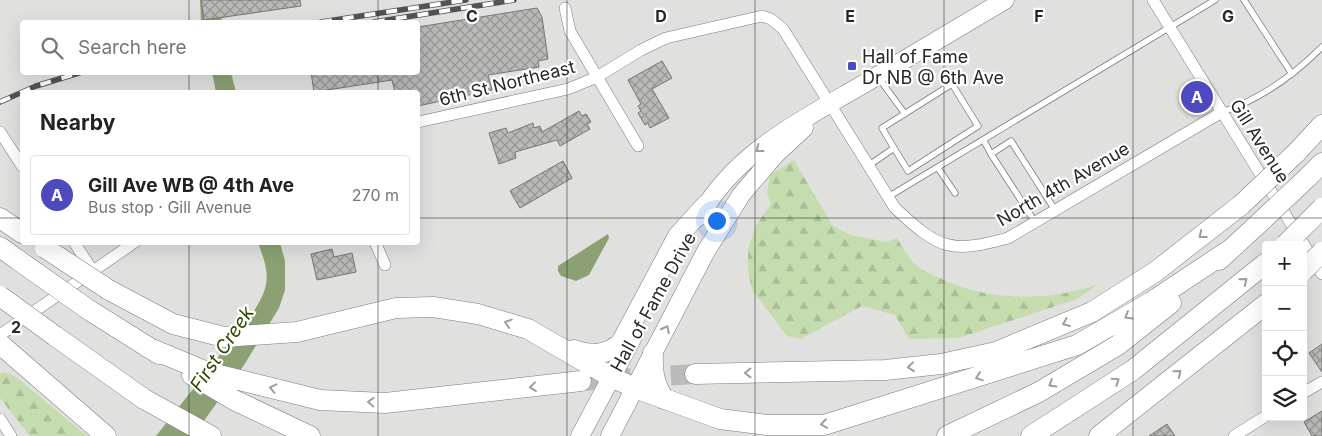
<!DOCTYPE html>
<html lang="en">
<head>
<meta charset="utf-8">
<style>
	body { margin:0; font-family:Inter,sans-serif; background:#f6f6f6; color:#222 }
	.controls { position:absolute; right:15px; bottom:15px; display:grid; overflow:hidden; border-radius:5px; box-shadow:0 5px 20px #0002 }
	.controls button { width:45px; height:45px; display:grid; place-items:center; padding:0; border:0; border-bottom:1px solid #e0e0e0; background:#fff; color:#222; font:25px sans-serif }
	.you { position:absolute; left:716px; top:220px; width:18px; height:18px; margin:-12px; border:4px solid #fff; border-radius:50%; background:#1a73e8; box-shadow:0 0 0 8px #1a73e833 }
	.badge { display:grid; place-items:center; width:32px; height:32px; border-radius:50%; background:#4e49bf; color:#fff; font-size:16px; font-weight:700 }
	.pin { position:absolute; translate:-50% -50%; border:2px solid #fff; box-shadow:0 1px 5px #0006 }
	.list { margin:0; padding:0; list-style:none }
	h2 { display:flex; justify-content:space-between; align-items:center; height:65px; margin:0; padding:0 20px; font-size:21px }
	h2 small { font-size:16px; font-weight:400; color:#767676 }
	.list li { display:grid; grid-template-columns:32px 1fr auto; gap:15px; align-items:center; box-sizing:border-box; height:80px; margin:0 10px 10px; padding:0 10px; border:1px solid #e0e0e0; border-radius:5px }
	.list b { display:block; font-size:19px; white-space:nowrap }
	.list p { margin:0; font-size:16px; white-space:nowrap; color:#767676 }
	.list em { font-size:16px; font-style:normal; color:#767676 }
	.icon { flex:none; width:28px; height:28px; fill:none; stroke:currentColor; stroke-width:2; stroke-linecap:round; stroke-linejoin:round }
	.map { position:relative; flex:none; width:1322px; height:436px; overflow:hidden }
	.search { position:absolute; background:#fff; box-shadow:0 5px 20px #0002; left:20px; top:20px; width:400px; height:55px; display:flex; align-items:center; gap:12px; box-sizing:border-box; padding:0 18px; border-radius:5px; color:#767676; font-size:19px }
	.panel { position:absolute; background:#fff; box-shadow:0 5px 20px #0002; left:20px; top:90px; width:400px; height:155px; border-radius:5px }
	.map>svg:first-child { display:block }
	.forest { fill:url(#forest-firs) }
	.water { fill:#8ba173 }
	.building { fill:url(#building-cross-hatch); stroke:#767774 }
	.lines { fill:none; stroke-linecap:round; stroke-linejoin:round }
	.motorway-tunnel { stroke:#bbbcb9; stroke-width:20; stroke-dasharray:20 10; stroke-linecap:butt }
	.service-casing { stroke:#7b7c7a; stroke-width:7 }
	.minor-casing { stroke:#7b7c7a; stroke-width:12 }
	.primary-casing { stroke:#7b7c7a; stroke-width:19 }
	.motorway-casing { stroke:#7b7c7a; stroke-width:21 }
	.service { stroke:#fff; stroke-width:5.5 }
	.minor { stroke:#fff; stroke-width:11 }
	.primary { stroke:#fff; stroke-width:18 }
	.motorway { stroke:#fff; stroke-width:20 }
	.rail-casing { stroke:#535452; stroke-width:5.5 }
	.rail { stroke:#fff; stroke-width:4; stroke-dasharray:11; stroke-linecap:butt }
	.motorway-bridge-casing { stroke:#7b7c7a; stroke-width:21; stroke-linecap:butt }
	.motorway-bridge { stroke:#fff; stroke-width:20 }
	.oneway { stroke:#9e9e9e }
	.grid { fill:none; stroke:#272827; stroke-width:1; stroke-opacity:0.55 }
	.poi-dot { fill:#4e49bf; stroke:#fff; stroke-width:2 }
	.labels { text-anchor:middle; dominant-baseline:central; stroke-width:4.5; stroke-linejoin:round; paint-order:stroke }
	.poi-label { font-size:18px; fill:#272827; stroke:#fff; text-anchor:start }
	.street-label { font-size:18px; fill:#272827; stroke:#fff }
	.water-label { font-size:19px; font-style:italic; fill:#2f4a00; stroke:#fff }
	.grid-label { font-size:16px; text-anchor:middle; font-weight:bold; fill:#272827; stroke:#fff; stroke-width:4.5; stroke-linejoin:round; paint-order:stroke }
</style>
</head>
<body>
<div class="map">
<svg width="1322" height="436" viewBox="0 0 1322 436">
	<defs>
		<pattern id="forest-firs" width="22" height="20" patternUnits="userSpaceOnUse" patternTransform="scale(1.25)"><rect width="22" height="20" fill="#c5dcae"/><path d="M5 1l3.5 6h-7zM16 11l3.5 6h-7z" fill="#a9bd96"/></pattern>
		<pattern id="building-cross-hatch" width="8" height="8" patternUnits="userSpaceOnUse" patternTransform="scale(1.25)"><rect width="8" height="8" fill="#b8bab7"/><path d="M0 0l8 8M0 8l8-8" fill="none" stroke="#969795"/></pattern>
	</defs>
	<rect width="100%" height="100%" fill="#e0e1de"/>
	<!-- forest -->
	<path class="forest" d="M794,160L832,225L850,235L886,242L897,238C902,247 909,259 917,266C923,271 931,274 938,277C987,302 1047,302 1099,284L1077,299L959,338L909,339L895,315L862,306L801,339L787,336L752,290L748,270V250L755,227L771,204L767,194L770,175Z
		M5,372L16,377L87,436H30L0,398V373Z"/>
	<!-- water -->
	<path class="water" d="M200,0H220L222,22H201Z
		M212,73H231L236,92H216Z
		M608,234L609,238L589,275L576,281L561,276L558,271V266Z
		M258,243H280L285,261V290L279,308L244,365L193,436H156L252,314C271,285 270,274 258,243Z"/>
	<!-- building -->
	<path class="building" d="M201,0H300L301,6L204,20Z
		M537,8L542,17L548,59L538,61L539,67L488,75L492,90L418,106V92H395L392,80L314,92L311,72H418V27Z
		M662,61L672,78L652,89L669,118L650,128L648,123L645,125L638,113L641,111L638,106L641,104L628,80Z
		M579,111L582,116L586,114L591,122L587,124L590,129L560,146L557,140L515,152L516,158L499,164L489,133L506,128L508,133L533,123L534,128L540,126L542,132Z
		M563,161L572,178L520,208L510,191Z
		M332,249L334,257L352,253L356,272L317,280L311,254Z
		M1322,344V372L1309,353Z
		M1322,411V436H1312L1304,422Z
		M1167,424L1175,436H1149Z"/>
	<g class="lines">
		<!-- motorway-tunnel -->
		<path class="motorway-tunnel" d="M581,381L695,374"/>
		<!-- service casing -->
		<g class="service-casing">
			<path id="service" d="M1244,0L1292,74
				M878,77L905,114
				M1222,112C1261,99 1293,76 1322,47
				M984,141L991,154
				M868,166L894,148L908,171L978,126L952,84L882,128L894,148
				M938,168L955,193
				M888,197L1215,0
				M1035,222L991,154L1011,141L1055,210"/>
		</g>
		<!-- minor casing -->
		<g class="minor-casing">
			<path id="minor" d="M1153,0L1322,274
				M565,8L570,31L638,146
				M418,122L568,89L597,77L641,50L666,38L762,16L771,19L783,29L895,208C939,249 950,254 1008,238L1222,112
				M0,132L22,166
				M74,242L92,270
				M375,242L385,265
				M0,335L135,242
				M1303,393L1322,382
				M0,419L11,436
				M1234,436L1266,416"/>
		</g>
		<!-- primary casing -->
		<g class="primary-casing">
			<path id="primary" d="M700,216C736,151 806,118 867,82C913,55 959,27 1005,0
				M580,436L635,333
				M610,436L705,253L741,195L775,155L804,128"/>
		</g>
		<!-- motorway casing -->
		<g class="motorway-casing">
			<path id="motorway" d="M1296,153L1322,125
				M1308,177L1322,163
				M0,218L22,233
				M0,247L18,260
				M1219,260L1256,226
				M109,290L173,324L224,337L297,332L396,308L433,307L478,314L528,329L611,377L635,388L720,419L767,425H824L1077,345L1151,302L1228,251
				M89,310L159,354
				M55,336L144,399L211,436
				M0,344L106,436
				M147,347L207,372L320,400L385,403L581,381
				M574,350C591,356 606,356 621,343L678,236L707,204
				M653,353C652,372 654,383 664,399
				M695,374L885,370L941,364L996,352L1092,312L1155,272L1241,205
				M192,375L234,400L310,436
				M947,436L1039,392L1118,345L1171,303
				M1031,436L1133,370L1266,263
				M1099,436L1266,304"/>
		</g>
		<!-- service -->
		<use href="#service" class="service"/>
		<!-- minor -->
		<use href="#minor" class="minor"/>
		<!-- primary -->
		<use href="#primary" class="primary"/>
		<!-- motorway -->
		<use href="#motorway" class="motorway"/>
		<!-- rail casing -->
		<g class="rail-casing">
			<path id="rail" d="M321,22L466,0
				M374,22L514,0
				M0,102L36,86L82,72"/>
		</g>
		<!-- rail -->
		<use href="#rail" class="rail"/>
		<!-- motorway-bridge casing -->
		<g class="motorway-bridge-casing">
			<path id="motorway-bridge" d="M1241,205L1296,153
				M1256,226L1308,177
				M1285,245L1322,208
				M45,248L109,290
				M18,260L89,310
				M1303,271L1322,252
				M0,296L55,336"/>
		</g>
		<!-- motorway-bridge -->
		<use href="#motorway-bridge" class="motorway-bridge"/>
	</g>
	<!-- one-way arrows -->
	<defs><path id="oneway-chevron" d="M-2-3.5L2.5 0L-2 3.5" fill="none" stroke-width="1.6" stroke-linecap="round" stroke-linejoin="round" transform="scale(1.25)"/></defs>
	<g class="oneway">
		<use href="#oneway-chevron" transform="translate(759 149) rotate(143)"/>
		<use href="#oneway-chevron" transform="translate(1202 235) rotate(142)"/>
		<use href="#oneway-chevron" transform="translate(1244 281) rotate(-39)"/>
		<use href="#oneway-chevron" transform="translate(1128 316) rotate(150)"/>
		<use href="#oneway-chevron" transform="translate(508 323) rotate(-162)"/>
		<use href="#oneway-chevron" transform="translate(1066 323) rotate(157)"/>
		<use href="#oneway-chevron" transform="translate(666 329) rotate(-63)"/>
		<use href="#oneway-chevron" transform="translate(911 367) rotate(174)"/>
		<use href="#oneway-chevron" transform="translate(748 373) rotate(179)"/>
		<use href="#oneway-chevron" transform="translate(1178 373) rotate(-39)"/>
		<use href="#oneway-chevron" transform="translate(979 377) rotate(162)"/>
		<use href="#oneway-chevron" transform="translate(1116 381) rotate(-34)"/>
		<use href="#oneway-chevron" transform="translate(1052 384) rotate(149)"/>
		<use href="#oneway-chevron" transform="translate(533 387) rotate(174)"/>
		<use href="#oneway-chevron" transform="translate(273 388) rotate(-167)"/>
		<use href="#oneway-chevron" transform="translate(371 402) rotate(-177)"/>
		<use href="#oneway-chevron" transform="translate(824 424) rotate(172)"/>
	</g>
	<!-- grid -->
	<path class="grid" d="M189,0V22M378,0V22M567,0V436M755,0V436M944,0V436M1133,0V436M189,72V92M378,72V92M0,218H22M418,218H1322M189,242V436M378,242V436"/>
	<!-- markers -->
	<rect class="poi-dot" x="847" y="61" width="10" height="10" rx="2.5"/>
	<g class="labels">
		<!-- poi labels -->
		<g class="poi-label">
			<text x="862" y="56">Hall of Fame<tspan x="862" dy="21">Dr NB @ 6th Ave</tspan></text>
		</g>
		<!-- street labels -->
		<g class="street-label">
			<text transform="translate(507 83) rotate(-14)">6th St Northeast</text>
			<text transform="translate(1260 141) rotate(58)">Gill Avenue</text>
			<text transform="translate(1063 184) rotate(-30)">North 4th Avenue</text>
			<text transform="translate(653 302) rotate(-61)">Hall of Fame Drive</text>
		</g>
		<!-- water labels -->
		<g class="water-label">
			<text transform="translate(222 349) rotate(-56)">First Creek</text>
		</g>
	</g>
	<g class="grid-label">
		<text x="472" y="22">C</text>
		<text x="661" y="22">D</text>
		<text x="850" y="22">E</text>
		<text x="1039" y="22">F</text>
		<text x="1228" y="22">G</text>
		<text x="16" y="333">2</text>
	</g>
</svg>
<div class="controls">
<button>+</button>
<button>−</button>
<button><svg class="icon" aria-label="locate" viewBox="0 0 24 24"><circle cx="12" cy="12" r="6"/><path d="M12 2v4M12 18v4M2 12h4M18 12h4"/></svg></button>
<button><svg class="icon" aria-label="layers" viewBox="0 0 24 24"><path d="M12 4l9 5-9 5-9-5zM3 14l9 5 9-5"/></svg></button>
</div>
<div class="you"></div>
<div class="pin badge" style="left:1197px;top:97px">A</div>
<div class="search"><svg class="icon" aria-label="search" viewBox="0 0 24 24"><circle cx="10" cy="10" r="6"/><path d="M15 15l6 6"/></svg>Search here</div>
<section class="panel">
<h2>Nearby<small></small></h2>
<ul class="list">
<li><span class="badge">A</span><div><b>Gill Ave WB @ 4th Ave</b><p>Bus stop · Gill Avenue</p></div><em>270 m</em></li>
</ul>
</section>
</div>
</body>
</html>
